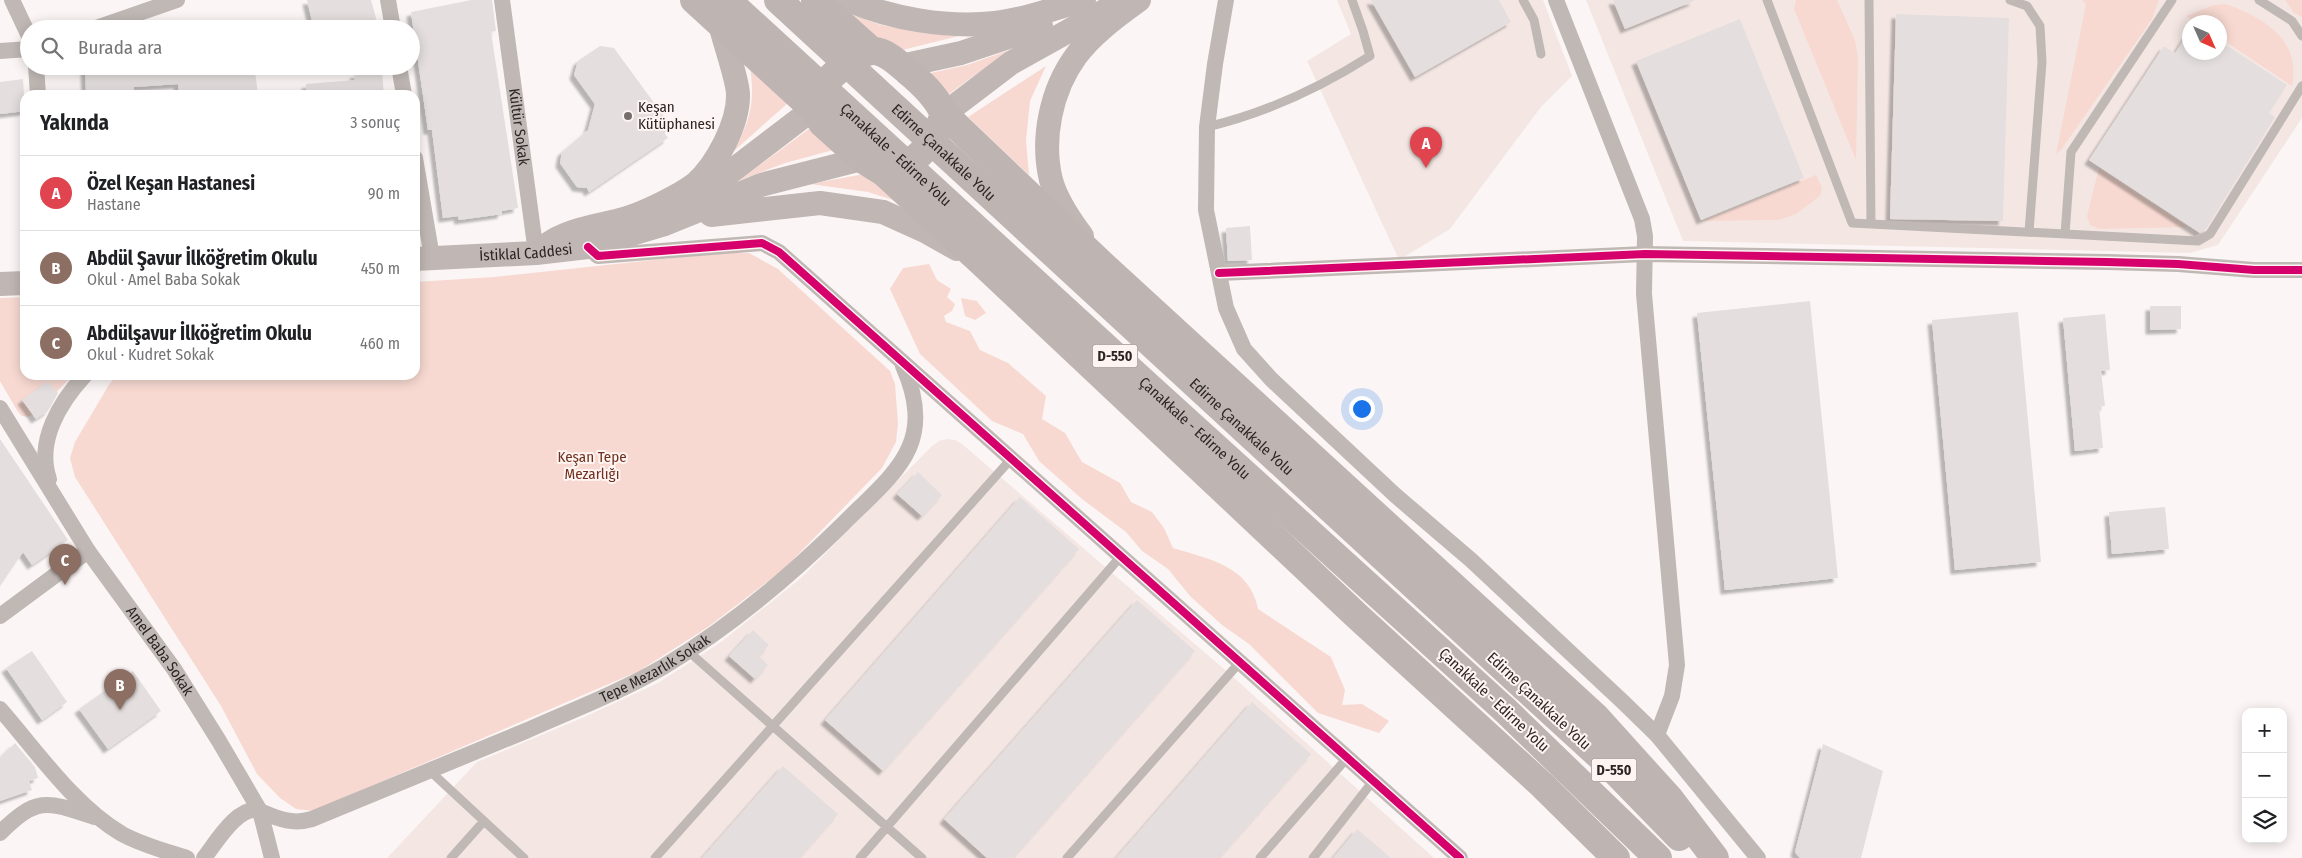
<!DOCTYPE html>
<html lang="tr">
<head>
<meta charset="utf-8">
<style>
	body { margin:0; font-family:"Fira Sans Condensed",sans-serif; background:#f6f6f6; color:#202124 }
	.controls { position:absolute; right:15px; bottom:15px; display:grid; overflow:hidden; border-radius:10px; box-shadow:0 2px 12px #0003 }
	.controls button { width:45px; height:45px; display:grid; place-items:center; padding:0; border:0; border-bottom:1px solid #e0e0e0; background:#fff; color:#202124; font:25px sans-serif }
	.compass { position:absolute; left:2182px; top:15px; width:45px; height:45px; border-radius:50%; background:#fff; box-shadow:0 2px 12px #0003; rotate:135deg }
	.you { position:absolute; left:1361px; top:408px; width:18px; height:18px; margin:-12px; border:4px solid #fff; border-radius:50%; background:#1a73e8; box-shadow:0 0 0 8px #1a73e833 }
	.badge { display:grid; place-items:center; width:32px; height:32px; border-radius:50%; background:#746e6d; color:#fff; font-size:16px; font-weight:700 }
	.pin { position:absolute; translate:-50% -41px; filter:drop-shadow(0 1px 2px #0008) }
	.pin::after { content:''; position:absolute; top:26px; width:18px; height:15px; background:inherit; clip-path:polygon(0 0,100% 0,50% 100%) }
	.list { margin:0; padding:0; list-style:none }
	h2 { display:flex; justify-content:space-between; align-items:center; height:65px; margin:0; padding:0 20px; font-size:21px }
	h2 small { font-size:16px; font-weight:400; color:#757577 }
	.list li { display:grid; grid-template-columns:32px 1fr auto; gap:15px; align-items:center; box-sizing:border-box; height:75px; padding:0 20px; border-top:1px solid #e0e0e0 }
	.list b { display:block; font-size:19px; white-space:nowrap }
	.list p { margin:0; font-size:16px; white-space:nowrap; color:#757577 }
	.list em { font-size:16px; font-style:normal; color:#757577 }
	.icon { flex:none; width:28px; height:28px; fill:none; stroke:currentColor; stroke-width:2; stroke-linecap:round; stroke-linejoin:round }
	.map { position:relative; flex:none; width:2302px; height:858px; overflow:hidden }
	.search { position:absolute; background:#fff; box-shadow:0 2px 12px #0003; left:20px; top:20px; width:400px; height:55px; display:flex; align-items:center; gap:12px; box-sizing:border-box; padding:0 18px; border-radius:28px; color:#757577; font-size:19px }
	.panel { position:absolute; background:#fff; box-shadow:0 2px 12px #0003; left:20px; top:90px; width:400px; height:290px; border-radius:15px }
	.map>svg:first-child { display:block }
	.built { fill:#f4e7e3; fill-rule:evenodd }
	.green { fill:#f7d9d1 }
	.building { fill:#e4dfde; filter:url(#shadow) }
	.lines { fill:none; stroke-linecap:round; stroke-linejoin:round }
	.lane { stroke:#c0b8b5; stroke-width:9 }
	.street { stroke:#c0b8b5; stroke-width:16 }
	.secondary { stroke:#c0b7b4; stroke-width:24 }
	.highway { stroke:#beb5b2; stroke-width:28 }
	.highway-bridge { stroke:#beb5b2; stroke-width:28 }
	.cycleway-casing { stroke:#fef4f2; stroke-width:11 }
	.cycleway { stroke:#d6006c; stroke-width:8 }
	.poi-dot { fill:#746e6d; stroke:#fef4f2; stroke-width:2 }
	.labels { text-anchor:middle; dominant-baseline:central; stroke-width:4; stroke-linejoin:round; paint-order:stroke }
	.shield { fill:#fef4f2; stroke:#6a6362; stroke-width:1 }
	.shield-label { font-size:14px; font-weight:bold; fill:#2b2524 }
	.poi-label { font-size:15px; fill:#2b2524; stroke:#fef4f2; text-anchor:start }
	.street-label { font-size:15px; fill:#2b2524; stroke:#fef4f2 }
	.park-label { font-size:15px; fill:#712f1d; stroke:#fef4f2 }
</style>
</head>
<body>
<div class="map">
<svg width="2302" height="858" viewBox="0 0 2302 858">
	<defs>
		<filter id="shadow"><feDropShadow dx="-4.5" dy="4.5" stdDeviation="1" flood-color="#0004"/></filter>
	</defs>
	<rect width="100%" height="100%" fill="#fbf6f5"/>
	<!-- built -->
	<path class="built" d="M1337,0H1543L1572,76L1541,107L1450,229L1399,260L1307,61L1351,34Z
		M1586,0H2302V118L2218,245L2190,253L1683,241ZM2190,22H2220V52H2190Z
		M947,439L955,440L962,444L1231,675L1434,858H387L477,762L582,718L658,683L721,642L801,578L932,446L939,441Z"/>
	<!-- green -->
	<path class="green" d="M1796,0H1837L1855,40L1858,58L1856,160L1794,9Z
		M2082,0H2159L2152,19L2061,150L2056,154L2086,4Z
		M2285,0H2302V17L2294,13Z
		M2226,4C2262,17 2302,39 2292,86L2220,38V22H2196L2186,16L2214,5Z
		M847,13L881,25L921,32L963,35L890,53Z
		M1024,45L972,77L945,97L922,75L967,65Z
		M750,66L788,103L734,151C751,118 755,103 750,66Z
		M1046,66L1030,101L1026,140L1029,175L968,117Z
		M813,126L837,149L785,163L738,181Z
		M2099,168L2188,227L2099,229L2090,225L2087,216Z
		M864,174L896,201L868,192L810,184Z
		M1816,175L1822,188L1820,196L1796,214L1779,220L1703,221Z
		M719,253H749L778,269L890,371L895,384L898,423L896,442L882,468L784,569L708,627L639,671L313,811L296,809L280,798L257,774L221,706L75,477L70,458L75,442L110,383L118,375H415V282L494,277Z
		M929,264L937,280L951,289L947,297L955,304L952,311L944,316L946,322L970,331L980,350L1008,363L1046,396L1042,419L1065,433L1082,462L1120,483L1131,502L1152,512L1164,528L1173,548C1209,559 1250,566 1258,609L1331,657L1345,690L1342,705L1362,704L1389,721L1379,733L1318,713L1249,644L1222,625L1190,596L1168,569L1142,551L1126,532L1082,499L1039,461L1023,434L992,421L920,354L890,289L903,268Z
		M25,297V375H73L37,412L28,417L22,416L18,412L0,381V298Z
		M961,298L977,301L986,313L975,320L965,316Z"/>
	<!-- building -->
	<path class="building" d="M307,0H371L379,29H314Z
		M471,0H492L496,31L491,32L518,208L502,211V214L459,220L458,216L443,218L432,130H428L411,12Z
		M1371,0H1499L1511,22L1415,77Z
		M1613,0H1694V1L1625,29Z
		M1896,14L2009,18L2003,221L1890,219Z
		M1740,19L1804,178L1701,220L1636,61Z
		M2190,30V52H2220V41L2287,85L2269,113L2275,117L2206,229L2200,233L2089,160L2164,46L2175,53Z
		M600,46L614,48L671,126L663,131L668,138L589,192L587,188L577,187L560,163L562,152L588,130L595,104L574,75L578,61Z
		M85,66H219L220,75L255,71L258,95H179L178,84L134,87V95H117L116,91L86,92Z
		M382,71L384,95H306V84L355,80L354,74Z
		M23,79L25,111L0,114V82Z
		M1250,226L1252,260L1228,261L1226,228Z
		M1810,301L1838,578L1725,590L1697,313Z
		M2150,306H2181V329L2150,330Z
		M2018,312L2041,562L1955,570L1932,320Z
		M2105,314L2110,370L2101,371L2105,406L2099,407L2103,448L2075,451L2063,318Z
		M48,381L58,393L48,411L36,419L22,400Z
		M0,439L68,540L32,565L23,552L0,586Z
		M918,472L942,495L922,516L897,494Z
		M1020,497L1079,549L883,771L825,720Z
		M2165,507L2169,549L2112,554L2109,512Z
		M1137,600L1195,651L1013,858H987L944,819Z
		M753,630L769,645L759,656L768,665L755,679L729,656Z
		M32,651L67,702L42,720L6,668Z
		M133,671L161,711L108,749L79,709Z
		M1252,702L1311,754L1219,858H1116Z
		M15,743L35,767L38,778L29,781L32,790L0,801V758Z
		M1823,744L1883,771L1861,858H1800L1795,852Z
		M783,766L838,814L799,858H702Z
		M1357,829L1391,858H1333Z"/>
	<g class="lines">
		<!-- lane -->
		<path class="lane" d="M1523,0L1534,20L1541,54
			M1767,0L1852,223L2198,241L2210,234L2302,86
			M1869,0L1871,224
			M2010,0L2027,6L2040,26L2042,62L2029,232
			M2259,0L2292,21L2302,36
			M1207,127C1266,113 1318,89 1370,56L1363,31L1352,0
			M2065,234L2071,152L2172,0
			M688,651L922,858
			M430,771L524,858
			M451,858L484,821
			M655,858L1011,459
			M860,858L1121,556
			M1067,858L1240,662
			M1260,858L1347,758
			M1313,858L1373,781"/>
		<!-- street -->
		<g class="street">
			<path d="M12,0L29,36"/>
			<path d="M388,0L393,29"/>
			<path id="s1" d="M502,0L536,253"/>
			<path d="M1226,0L1215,64L1207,127L1206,210L1226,308L1244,349L1271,379L1395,495L1471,560L1622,701L1657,735L1758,858"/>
			<path d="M1556,0L1642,219L1645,236L1644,294L1677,665L1672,696L1657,735"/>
			<path d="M93,29L177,0"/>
			<path d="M0,51L29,49"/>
			<path d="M36,66L38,95"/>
			<path d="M399,66L404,95"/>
			<path d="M415,158L432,257"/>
			<path d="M588,247L598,256L762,243L779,252L1460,858"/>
			<path d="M1219,273L1645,254L2107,262L2178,264L2254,270H2302"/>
			<path id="s2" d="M0,408L88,551L174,669L219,741L260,811L272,858"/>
			<path d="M49,479C36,441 60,402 85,375"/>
			<path d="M0,616L88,551"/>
			<path d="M0,709C36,750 74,806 122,834C142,845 165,851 187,858"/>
			<path d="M0,833C37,796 47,801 94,817"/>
			<path id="s3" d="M204,858C215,844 239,803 260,811C279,819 292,825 312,819C384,790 456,760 528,730C573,710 620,692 663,667C729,628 787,579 842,525C894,473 938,445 903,366"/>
		</g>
		<!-- secondary -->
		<g class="secondary">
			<path d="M848,0C892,19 947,28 995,23C1025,20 1055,8 1084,0"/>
			<path d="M901,66L961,53L1041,26"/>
			<path d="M944,114L1011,63L1115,5"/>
			<path d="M690,194L716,183L813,109"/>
			<path d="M711,215L820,203L883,212L925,231L957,249"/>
			<path d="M1082,236C1070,220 1056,199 1051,180C1041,139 1051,90 1076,56C1092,34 1117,16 1139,0"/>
			<path d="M548,244C570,228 601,226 627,218C644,213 681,195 695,184C716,166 739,123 738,94C737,76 724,42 720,24"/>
			<path id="s4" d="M415,259L536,253L588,247L665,224L761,185L862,159"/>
			<path d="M0,284L25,283"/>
		</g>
		<!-- highway -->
		<path class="highway" d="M694,0L813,109L822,123L862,159L883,172L980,261L1357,616L1542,785L1616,858
			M815,0L872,51
			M813,109C817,101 820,92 824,85C832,74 861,50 874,51C887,52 898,63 907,71C922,83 936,96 944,114L1106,268L1595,716L1670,799L1715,858
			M885,172C913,168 932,145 942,120
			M1524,687L1606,762L1679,837
			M1505,710L1658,858"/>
		<!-- highway-bridge -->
		<g class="highway-bridge">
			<path id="s5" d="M727,0L1147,385L1505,710"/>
			<path id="s6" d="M778,0L1524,687"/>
		</g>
		<!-- cycleway casing -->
		<g class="cycleway-casing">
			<path id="cycleway" d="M588,247L598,256L762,243L779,252L1460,858
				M1219,273L1645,254L2107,262L2178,264L2254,270H2302"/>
		</g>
		<!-- cycleway -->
		<use href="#cycleway" class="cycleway"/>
	</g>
	<!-- markers -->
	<circle class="poi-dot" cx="628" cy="116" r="5"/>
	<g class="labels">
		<!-- shield labels -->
		<g class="shield">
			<rect x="1092.5" y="344.5" width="45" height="23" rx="4"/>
			<rect x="1591.5" y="758.5" width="45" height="23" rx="4"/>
		</g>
		<g class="shield-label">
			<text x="1115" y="356">D-550</text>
			<text x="1614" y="770">D-550</text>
		</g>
		<!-- poi labels -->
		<g class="poi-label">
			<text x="638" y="107">Keşan<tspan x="638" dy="17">Kütüphanesi</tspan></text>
		</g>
		<!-- street labels -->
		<g class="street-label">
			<text stroke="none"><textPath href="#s1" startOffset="128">Kültür Sokak</textPath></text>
			<text stroke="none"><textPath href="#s6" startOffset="225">Edirne Çanakkale Yolu</textPath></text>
			<text stroke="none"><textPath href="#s5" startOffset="229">Çanakkale - Edirne Yolu</textPath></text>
			<text stroke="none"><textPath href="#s4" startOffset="111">İstiklal Caddesi</textPath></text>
			<text stroke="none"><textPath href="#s5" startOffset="634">Çanakkale - Edirne Yolu</textPath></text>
			<text stroke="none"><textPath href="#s6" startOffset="630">Edirne Çanakkale Yolu</textPath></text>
			<text stroke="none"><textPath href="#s2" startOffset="291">Amel Baba Sokak</textPath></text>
			<text stroke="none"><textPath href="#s3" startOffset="506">Tepe Mezarlık Sokak</textPath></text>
			<text transform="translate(1494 700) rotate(43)">Çanakkale - Edirne Yolu</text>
			<text transform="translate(1539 701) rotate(43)">Edirne Çanakkale Yolu</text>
		</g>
		<!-- park labels -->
		<g class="park-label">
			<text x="592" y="457">Keşan Tepe<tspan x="592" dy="17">Mezarlığı</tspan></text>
		</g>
	</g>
</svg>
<div class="controls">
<button>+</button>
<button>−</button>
<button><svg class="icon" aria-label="layers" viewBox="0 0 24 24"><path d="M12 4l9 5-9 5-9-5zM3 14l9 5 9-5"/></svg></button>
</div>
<svg class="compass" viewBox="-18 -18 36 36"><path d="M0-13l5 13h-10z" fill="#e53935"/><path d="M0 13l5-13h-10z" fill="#757577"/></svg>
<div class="you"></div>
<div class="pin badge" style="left:1426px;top:168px;background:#e0444e">A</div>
<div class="pin badge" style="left:120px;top:710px;background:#8d6e63">B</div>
<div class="pin badge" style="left:65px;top:585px;background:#8d6e63">C</div>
<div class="search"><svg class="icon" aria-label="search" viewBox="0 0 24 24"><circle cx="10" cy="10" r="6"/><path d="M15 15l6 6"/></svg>Burada ara</div>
<section class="panel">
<h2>Yakında<small>3 sonuç</small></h2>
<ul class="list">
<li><span class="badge" style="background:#e0444e">A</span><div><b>Özel Keşan Hastanesi</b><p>Hastane</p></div><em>90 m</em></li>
<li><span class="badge" style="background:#8d6e63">B</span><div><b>Abdül Şavur İlköğretim Okulu</b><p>Okul · Amel Baba Sokak</p></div><em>450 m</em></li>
<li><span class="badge" style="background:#8d6e63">C</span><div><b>Abdülşavur İlköğretim Okulu</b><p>Okul · Kudret Sokak</p></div><em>460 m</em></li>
</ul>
</section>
</div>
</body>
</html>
